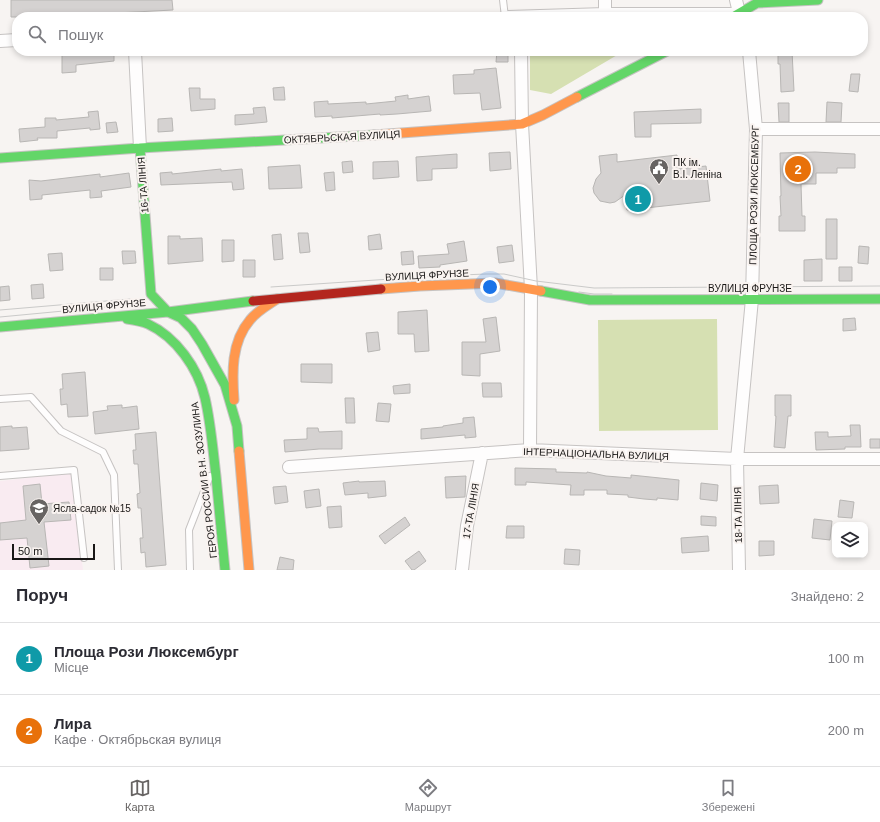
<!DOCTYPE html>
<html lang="uk">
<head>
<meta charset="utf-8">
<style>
	body { margin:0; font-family:Arial,sans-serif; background:#f7f7f7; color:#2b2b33 }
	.controls { position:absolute; right:12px; bottom:12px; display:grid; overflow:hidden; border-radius:8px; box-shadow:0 2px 6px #0003 }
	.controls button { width:36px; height:36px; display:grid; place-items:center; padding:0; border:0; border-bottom:1px solid #e1e1e2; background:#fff; color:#2b2b33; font:20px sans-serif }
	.scale { position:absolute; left:12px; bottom:10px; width:83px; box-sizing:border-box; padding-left:4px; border:2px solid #191716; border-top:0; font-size:11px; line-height:14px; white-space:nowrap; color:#191716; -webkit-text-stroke:3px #f9f3f0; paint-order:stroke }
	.you { position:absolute; left:490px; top:287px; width:14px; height:14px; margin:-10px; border:3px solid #fff; border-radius:50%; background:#1a73e8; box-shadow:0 0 0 6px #1a73e833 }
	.badge { display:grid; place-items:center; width:26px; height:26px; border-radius:50%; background:#676463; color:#fff; font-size:13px; font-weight:700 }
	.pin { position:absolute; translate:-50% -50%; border:2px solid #fff; box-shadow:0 1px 4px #0006 }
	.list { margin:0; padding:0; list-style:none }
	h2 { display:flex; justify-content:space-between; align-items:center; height:52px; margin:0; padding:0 16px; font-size:17px }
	h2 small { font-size:13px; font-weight:400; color:#7c7c81 }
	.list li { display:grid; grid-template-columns:26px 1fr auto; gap:12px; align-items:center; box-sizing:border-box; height:72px; padding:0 16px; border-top:1px solid #e1e1e2 }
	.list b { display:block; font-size:15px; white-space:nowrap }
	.list p { margin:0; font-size:13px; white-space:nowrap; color:#7c7c81 }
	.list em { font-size:13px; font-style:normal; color:#7c7c81 }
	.icon { flex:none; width:22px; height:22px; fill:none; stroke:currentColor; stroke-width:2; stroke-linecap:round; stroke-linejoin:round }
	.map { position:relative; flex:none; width:880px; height:570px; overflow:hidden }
	.search { position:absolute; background:#fff; box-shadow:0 2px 6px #0003; left:12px; right:12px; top:12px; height:44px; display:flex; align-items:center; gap:10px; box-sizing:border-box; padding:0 14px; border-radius:16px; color:#7c7c81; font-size:15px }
	.sheet { height:196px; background:#fff }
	nav { display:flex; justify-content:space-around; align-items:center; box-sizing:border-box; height:56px; border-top:1px solid #e1e1e2; background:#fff; font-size:11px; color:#7c7c81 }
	nav a { display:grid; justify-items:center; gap:2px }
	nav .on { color:#676463 }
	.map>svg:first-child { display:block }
	.education { fill:#f9ebf1 }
	.green { fill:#d6e0b2 }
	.building { fill:#d5d2d1; stroke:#b8b6b4 }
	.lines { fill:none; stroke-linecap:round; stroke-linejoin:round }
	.lane-casing { stroke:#c6c3c2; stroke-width:8 }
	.street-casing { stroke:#c6c3c2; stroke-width:14 }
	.fast-casing { stroke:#c6c3c2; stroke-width:11 }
	.slow-casing { stroke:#c6c3c2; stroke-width:11 }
	.jam-casing { stroke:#c6c3c2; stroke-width:11 }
	.lane { stroke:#fefdfd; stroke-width:6 }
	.street { stroke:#fefdfd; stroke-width:12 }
	.fast { stroke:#63d668; stroke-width:9 }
	.slow { stroke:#ff974d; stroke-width:9 }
	.jam { stroke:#b3261e; stroke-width:9 }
	.tram { stroke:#cacac9; stroke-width:1 }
	.labels { text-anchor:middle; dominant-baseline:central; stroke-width:4; stroke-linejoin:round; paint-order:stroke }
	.street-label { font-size:10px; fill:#191716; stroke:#f9f3f0 }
	.poi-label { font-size:10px; fill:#191716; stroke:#f9f3f0; text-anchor:start }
</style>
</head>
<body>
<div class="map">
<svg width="880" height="570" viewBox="0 0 880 570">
	<rect width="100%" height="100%" fill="#f7f4f2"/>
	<!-- education -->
	<path class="education" d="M72,473L83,570H0V481Z"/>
	<!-- green -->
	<path class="green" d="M530,51H624L551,94L530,90Z
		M717,319L718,430L599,431L598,320Z"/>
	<!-- building -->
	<path class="building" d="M11,0H172L173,10L39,17H11Z
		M62,51H114V61L76,65V72L62,73Z
		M497,51H508V62H496Z
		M778,51H792L794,91L781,92L780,64H778Z
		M496,68L501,108L482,110L480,93L454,94L453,75L474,74V70Z
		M851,74H860L858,92L849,91Z
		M284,87L285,100H274L273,88Z
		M189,88H200V99H215V109L191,111Z
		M408,95V99L429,96L431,111L397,114L380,115V114L332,118V116L315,117L314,102L328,101V104L366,102V104L396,101L395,97Z
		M827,102L842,103L841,122H826Z
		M778,103H789V122H779Z
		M265,107L267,122L235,125V115L254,114L253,108Z
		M701,109V123L651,124V137H635L634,112Z
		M98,111L100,129L90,130V128L57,131V138H37L38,140L20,142L19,129L45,127V118H56V120L89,117L88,112Z
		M172,118L173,131L158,132V119Z
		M116,122L118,132L107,133L106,123Z
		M510,152L511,169L490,171L489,153Z
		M815,152L855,154V168H837V173H816V184H801L802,216H805V231H779V216H781L780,196H781L780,153Z
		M457,154V168L432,169V180L417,181L416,157Z
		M617,154V162L677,155L678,169L706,166L710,201L627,210L625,195L615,202L610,203L600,201L594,193L593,188L596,179L601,173L599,156Z
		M352,161L353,172L343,173L342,162Z
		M398,161L399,177L373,179V162Z
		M300,165L302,188L269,189L268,167Z
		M221,169V171L242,169L244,189L233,190L232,182L161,185L160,173L172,172V174Z
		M334,172L335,190L326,191L324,173Z
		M129,173L131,187L101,191L102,197L90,198V190L42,195V199L30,200L29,180L41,181L100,174V177Z
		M826,219H837V259H826Z
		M298,233H308L310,252L300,253Z
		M281,234L283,259L274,260L272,235Z
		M380,234L382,249L369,250L368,236Z
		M168,236H180V239L202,238L203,261L168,264Z
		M222,240H234V261L222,262Z
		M464,241L467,261L440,265V267L419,268L418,256L449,254L447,244Z
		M512,245L514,261L499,263L497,247Z
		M859,246L869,247L868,264L858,263Z
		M122,251H135L136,263L123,264Z
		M413,251L414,264L402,265L401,252Z
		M62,253L63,270L50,271L48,254Z
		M822,259V281H804V260Z
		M243,260H255V277H243Z
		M839,267H852V281H839Z
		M100,268H113V280H100Z
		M43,284L44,298L32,299L31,285Z
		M9,286L10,300L0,301V287Z
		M427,310L429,351L415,352L414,334H398V312Z
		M496,317L500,351L480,354V376L462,375V342H486L483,319Z
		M855,318L856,330L843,331V319Z
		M378,332L380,350L368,352L366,333Z
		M301,364H332V383L301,382Z
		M85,372L88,416L68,417L67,404L61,405L60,389H63L62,374Z
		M482,383H501L502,397H483Z
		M410,384V393L394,394L393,386Z
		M775,395H791V416H788L785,448L774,447L776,416H775Z
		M345,398H354L355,423H346Z
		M378,403L391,404L389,422L376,421Z
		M122,405V408L137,406L139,429L95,434L93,412L108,410L107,406Z
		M474,417L476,437L465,438V435L421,439V429L443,427V426L463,423V418Z
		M850,425H860L861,447H845V449L816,450L815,432H828V437L851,436Z
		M12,426V428L27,427L29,449L0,451V427Z
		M307,428H318L319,432L342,431V449H319L285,452L284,440L307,439Z
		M156,432L166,565L146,567L145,552L141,553L140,538H143L141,508H138L137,494L140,493L138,464H134L133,450H136L135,434Z
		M870,439H880V448H870Z
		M515,468L556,469V472L587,473V472L606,476L631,478V475L679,480L678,500L657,498V500L644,499L628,497V495L607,494V490H584V495H570L571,485L526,482V485H515Z
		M466,476L465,497L446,498L445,477Z
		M359,481V482L385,481L386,496L368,498V493L345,495L343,483Z
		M701,483L718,485L717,501L700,499Z
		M40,484L42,504L69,502L71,520L44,522L49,566L30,568L27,538L0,540V523L26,520L23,486Z
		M778,485L779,503L760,504L759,486Z
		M286,486L288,502L275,504L273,487Z
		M319,489L321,506L306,508L304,491Z
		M840,500L854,502L852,518L838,517Z
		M341,506L342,527L329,528L327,507Z
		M701,516L716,517V526L701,525Z
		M405,517L410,525L385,544L379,536Z
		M814,519L832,521L830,540L812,538Z
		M507,526H524V538H506Z
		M708,536L709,551L682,553L681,538Z
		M759,541H774V555L759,556Z
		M565,549L580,550L579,565L564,564Z
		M419,551L426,561L414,570H412L405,561Z
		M280,557L294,560L293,570H277Z"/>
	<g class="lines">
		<!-- lane casing -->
		<g class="lane-casing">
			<path id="lane" d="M503,0L505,17
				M0,399L31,397L61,431L103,452L114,475L118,570
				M0,476L74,470L84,558
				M190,570L189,530L210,476"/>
		</g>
		<!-- street casing -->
		<g class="street-casing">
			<path id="street" d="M605,0V14
				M736,0L740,17
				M508,17L605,14H739
				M0,41L17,40
				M135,51L140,148
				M521,51L522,124L531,289L530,450
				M756,129H880
				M289,467L530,450L737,459H880
				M462,570L467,526L482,453
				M739,570L737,459L752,299L756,129L749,51"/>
		</g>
		<!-- fast casing -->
		<g class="fast-casing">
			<path id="fast" d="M733,17L757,3L818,0
				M577,97L667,51
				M140,148L151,294L168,312L181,318L192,329L202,344L225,385L237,426L239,451
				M0,158L140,148L374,135
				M541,291L590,300L880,299
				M127,319C134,320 141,321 148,324C176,337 198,368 205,398C211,424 213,451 216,476C219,508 222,539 225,570
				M0,327L168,312L253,301"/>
		</g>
		<!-- slow casing -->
		<g class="slow-casing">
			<path id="slow" d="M374,135L522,124L543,115L577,97
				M381,289L420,286L495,283L541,291
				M234,400C232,373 231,342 250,320C257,311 268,305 277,299
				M239,451L249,570"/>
		</g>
		<!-- jam casing -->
		<g class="jam-casing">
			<path id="jam" d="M253,301L381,289"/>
		</g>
		<!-- lane -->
		<use href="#lane" class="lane"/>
		<!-- street -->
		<use href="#street" class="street"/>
		<!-- fast -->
		<use href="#fast" class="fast"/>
		<!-- slow -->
		<use href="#slow" class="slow"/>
		<!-- jam -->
		<use href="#jam" class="jam"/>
		<!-- tram -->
		<path class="tram" d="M271,287L436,276L486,274H504L536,281L594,288L880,286
			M579,292L594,294H612
			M0,310L130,299
			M0,317L106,307"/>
	</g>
	<!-- icons -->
	<defs>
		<g id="civic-pin" transform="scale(1)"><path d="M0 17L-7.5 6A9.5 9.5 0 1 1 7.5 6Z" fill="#676463" stroke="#f9f3f0"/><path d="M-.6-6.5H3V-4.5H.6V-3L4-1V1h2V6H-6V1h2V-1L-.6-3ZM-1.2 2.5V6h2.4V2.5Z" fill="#fff"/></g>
		<g id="school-pin" transform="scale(1)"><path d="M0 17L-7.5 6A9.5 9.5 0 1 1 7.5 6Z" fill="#676463" stroke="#f9f3f0"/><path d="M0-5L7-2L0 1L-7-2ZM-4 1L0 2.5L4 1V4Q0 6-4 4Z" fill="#fff"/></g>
	</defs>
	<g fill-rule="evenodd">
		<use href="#civic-pin" x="659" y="168"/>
		<use href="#school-pin" x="39" y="508"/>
	</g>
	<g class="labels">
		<!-- street labels -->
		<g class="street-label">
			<text transform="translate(342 137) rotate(-3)">ОКТЯБРЬСКАЯ ВУЛИЦЯ</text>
			<text transform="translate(143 185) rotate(-94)">16-ТА ЛІНІЯ</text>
			<text transform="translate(754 195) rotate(-89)">ПЛОЩА РОЗИ ЛЮКСЕМБУРГ</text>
			<text transform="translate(427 275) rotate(-3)">ВУЛИЦЯ ФРУНЗЕ</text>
			<text x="750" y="288">ВУЛИЦЯ ФРУНЗЕ</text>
			<text transform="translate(104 306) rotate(-5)">ВУЛИЦЯ ФРУНЗЕ</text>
			<text transform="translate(596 454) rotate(2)">ІНТЕРНАЦІОНАЛЬНА ВУЛИЦЯ</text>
			<text transform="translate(204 480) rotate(-97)">ГЕРОЯ РОССИИ В.Н. ЗОЗУЛИНА</text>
			<text transform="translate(471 511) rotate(-80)">17-ТА ЛІНІЯ</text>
			<text transform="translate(738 515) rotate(-91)">18-ТА ЛІНІЯ</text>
		</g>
		<!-- poi labels -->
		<g class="poi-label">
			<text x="673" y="162">ПК ім.<tspan x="673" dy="12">В.І. Леніна</tspan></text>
			<text x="53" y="508">Ясла-садок №15</text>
		</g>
	</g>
</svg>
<div class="controls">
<button><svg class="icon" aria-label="layers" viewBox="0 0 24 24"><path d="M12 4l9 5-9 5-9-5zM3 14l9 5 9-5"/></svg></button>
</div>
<div class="scale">50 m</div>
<div class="you"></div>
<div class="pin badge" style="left:638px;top:199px;background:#0f9aa8">1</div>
<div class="pin badge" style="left:798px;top:169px;background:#e8710a">2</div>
<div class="search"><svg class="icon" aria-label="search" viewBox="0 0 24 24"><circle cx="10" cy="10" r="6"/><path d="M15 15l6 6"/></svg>Пошук</div>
</div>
<section class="sheet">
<h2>Поруч<small>Знайдено: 2</small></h2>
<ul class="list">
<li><span class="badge" style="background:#0f9aa8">1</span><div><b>Площа Рози Люксембург</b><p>Місце</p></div><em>100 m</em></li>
<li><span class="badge" style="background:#e8710a">2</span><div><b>Лира</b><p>Кафе · Октябрьская вулиця</p></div><em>200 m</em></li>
</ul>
</section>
<nav>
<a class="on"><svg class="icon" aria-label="map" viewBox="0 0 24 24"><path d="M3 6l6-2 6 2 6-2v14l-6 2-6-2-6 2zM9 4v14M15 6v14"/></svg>Карта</a>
<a><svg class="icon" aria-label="directions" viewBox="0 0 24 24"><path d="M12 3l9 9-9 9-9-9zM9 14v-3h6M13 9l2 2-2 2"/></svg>Маршрут</a>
<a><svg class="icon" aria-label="saved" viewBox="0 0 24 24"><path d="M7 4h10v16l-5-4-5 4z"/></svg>Збережені</a>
</nav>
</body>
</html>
